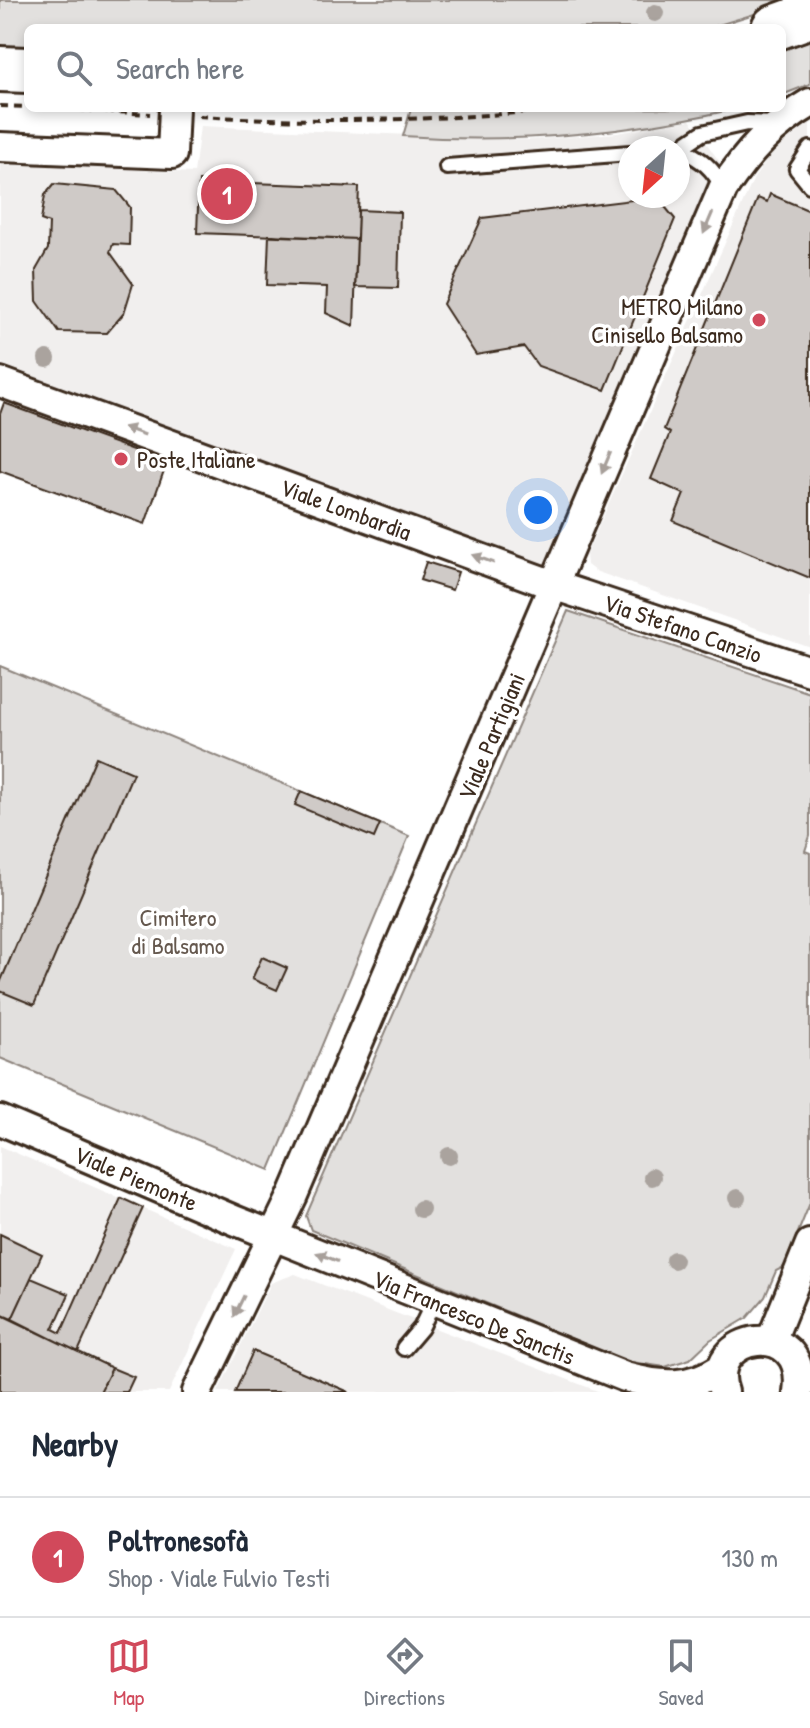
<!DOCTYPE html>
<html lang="en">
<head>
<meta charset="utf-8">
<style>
	body { margin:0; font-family:"Patrick Hand",sans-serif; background:#f2f2f3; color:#1f2937 }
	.compass { position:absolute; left:618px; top:136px; width:72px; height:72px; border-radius:50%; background:#fff; box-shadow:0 4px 12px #0003; rotate:207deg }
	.you { position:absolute; left:538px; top:510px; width:28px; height:28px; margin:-20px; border:6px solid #fff; border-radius:50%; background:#1a73e8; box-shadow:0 0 0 12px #1a73e833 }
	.badge { display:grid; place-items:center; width:52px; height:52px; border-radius:50%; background:#d1495b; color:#fff; font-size:26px; font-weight:700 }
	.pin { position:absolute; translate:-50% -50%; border:4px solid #fff; box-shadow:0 2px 8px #0006 }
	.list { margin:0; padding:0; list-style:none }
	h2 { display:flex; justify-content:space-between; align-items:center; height:104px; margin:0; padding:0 32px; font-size:34px }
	h2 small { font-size:26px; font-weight:400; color:#747a83 }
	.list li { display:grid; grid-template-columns:52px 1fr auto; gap:24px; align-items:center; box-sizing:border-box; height:120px; padding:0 32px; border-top:2px solid #e0e1e3 }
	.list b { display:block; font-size:30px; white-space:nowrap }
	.list p { margin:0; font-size:26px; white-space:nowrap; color:#747a83 }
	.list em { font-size:26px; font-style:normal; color:#747a83 }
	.icon { flex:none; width:44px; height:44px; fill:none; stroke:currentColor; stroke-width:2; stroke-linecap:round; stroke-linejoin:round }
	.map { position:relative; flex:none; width:810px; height:1392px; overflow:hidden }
	.search { position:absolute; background:#fff; box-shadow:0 4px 12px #0003; left:24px; right:24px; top:24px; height:88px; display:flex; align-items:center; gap:20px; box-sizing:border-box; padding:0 28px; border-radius:12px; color:#747a83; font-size:30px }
	.sheet { height:224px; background:#fff }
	nav { display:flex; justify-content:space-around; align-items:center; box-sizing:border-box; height:112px; border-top:2px solid #e0e1e3; background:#fff; font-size:22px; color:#747a83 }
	nav a { display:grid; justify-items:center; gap:4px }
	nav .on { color:#d1495b }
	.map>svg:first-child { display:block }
	.built { fill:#f1efee; fill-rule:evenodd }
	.green { fill:#e2e0de; stroke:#8e857e; stroke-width:2 }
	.building { fill:#cfcac7; stroke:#3b2a1e; stroke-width:2 }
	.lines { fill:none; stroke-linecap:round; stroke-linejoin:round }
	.lane-casing { stroke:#3b2a1e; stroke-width:20 }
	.street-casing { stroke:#3b2a1e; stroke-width:34 }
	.highway-casing { stroke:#3b2a1e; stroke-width:50 }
	.path { stroke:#3b2a1e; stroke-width:4; stroke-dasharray:8 6; stroke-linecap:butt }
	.lane { stroke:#fff; stroke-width:14 }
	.street { stroke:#fff; stroke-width:28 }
	.highway { stroke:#fff; stroke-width:44 }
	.tree { fill:#aaa39e }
	.oneway { fill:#a79f9a }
	.poi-dot { fill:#d1495b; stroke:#fff; stroke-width:3 }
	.labels { text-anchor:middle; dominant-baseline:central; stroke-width:7; stroke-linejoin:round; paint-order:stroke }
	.poi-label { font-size:24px; fill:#3b2a1e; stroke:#fff; text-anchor:end }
	.street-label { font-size:24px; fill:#3b2a1e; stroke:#fff }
	.park-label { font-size:24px; fill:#65584e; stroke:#fff }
</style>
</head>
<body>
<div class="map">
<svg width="810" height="1392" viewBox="0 0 810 1392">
	<rect width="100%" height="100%" fill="#fff"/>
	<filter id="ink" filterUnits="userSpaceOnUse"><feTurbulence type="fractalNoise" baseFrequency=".0125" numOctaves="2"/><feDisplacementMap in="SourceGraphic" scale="16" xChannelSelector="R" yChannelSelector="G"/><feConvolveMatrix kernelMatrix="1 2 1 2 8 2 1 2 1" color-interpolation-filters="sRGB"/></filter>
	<g filter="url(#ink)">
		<!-- built -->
		<path class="built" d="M690,120L724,168L550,578L0,363V163L194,173L200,126L528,140L617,133ZM630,148H678V196H630Z
			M810,123V647L595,571L587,565L586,555L754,178L775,150Z
			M0,1146L236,1249L169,1392H0Z
			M295,1274L600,1392H218L271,1283Z"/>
		<!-- green -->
		<path class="green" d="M0,0H800L709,28H28V51L0,50Z
			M810,40V84L782,95V50Z
			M739,108C627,134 518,144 403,136L411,109Z
			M568,611L810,693V836L805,851L810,853V1203L784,1267L776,1271L765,1297L747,1318L710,1340L690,1359L665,1367L625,1361L311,1230L306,1216Z
			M0,666L409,836L270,1170L0,1058Z"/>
		<!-- building -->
		<path class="building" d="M199,181L359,187L357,239L197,233Z
			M54,184L116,190L130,207L129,245L113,244L110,252L133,284L124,313L107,333L59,332L37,301L36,270L48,249L49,223L41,220L45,195Z
			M770,194L810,211V578L673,521L684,494L651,479L670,433L664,429L758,198L767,202Z
			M657,197L675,219L605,390L538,366L524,347L476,355L443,304L482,218Z
			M358,210L400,212L398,288L355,287Z
			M269,235L357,239L354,326L326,313L327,287L267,285Z
			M4,403L167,462L145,524L0,471V414Z
			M426,562L458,572L452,590L420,580Z
			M96,757L133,773L34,1005L0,991V983Z
			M301,791L380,824L374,838L295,805Z
			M262,957L287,968L277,990L252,979Z
			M121,1198L143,1208L78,1352L12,1319L31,1278L69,1294L53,1329L61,1333Z
			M0,1234L42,1254L12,1319L0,1314Z
			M0,1314L112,1368L100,1392H0Z
			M253,1351L349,1392H235Z
			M112,1368L134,1377L127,1392H100Z"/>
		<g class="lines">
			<!-- lane casing -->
			<g class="lane-casing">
				<path id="lane" d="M678,149L702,133L747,123L775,124
					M681,149C701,159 714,168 723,189
					M810,149L797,169L810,185
					M447,167L630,153
					M404,1348L421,1328L434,1301"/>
			</g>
			<!-- street casing -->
			<g class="street-casing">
				<path id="street" d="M0,147L172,154L174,108
					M0,382L556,586L810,671
					M0,1120L234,1220L625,1377C662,1387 690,1389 722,1368
					M771,1341L810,1244
					M197,1392L293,1195L723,189C747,153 772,125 810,103
					M724,1392C702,1333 809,1315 798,1392"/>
			</g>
			<!-- highway casing -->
			<g class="highway-casing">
				<path id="highway" d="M774,28L810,15
					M0,69L28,70"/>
			</g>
			<!-- path -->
			<path class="path" d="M0,106L28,107
				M49,108L150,114
				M199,116C322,123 446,121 569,108"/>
			<!-- lane -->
			<use href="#lane" class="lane"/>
			<!-- street -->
			<use href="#street" class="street"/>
			<!-- highway -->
			<use href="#highway" class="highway"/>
		</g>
		<!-- trees -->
		<g class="tree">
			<circle cx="655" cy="13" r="9"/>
			<circle cx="47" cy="359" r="9"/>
			<circle cx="449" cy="1156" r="9"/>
			<circle cx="652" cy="1177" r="9"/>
			<circle cx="737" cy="1198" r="9"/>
			<circle cx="421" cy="1209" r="9"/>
			<circle cx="674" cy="1260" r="9"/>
		</g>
		<!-- one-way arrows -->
		<defs><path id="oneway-solid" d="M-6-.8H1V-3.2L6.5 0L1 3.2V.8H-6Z" transform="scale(2)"/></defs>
		<g class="oneway">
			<use href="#oneway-solid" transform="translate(708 223) rotate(113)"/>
			<use href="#oneway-solid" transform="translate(134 431) rotate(-160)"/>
			<use href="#oneway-solid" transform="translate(606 463) rotate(113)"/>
			<use href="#oneway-solid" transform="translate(483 559) rotate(-160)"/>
			<use href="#oneway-solid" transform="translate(327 1257) rotate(-158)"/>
			<use href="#oneway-solid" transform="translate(239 1306) rotate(116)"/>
		</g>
	</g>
	<!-- markers -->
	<g class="poi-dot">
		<circle cx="759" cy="320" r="8"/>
		<circle cx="121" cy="459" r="8"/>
	</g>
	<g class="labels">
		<!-- poi labels -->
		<g class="poi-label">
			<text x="743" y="306">METRO Milano<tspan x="743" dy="28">Cinisello Balsamo</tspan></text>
			<text x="137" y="459" text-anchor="start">Poste Italiane</text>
		</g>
		<!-- street labels -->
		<g class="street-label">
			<text transform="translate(346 509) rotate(20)">Viale Lombardia</text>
			<text transform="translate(683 628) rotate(19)">Via Stefano Canzio</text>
			<text transform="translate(491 736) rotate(-67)">Viale Partigiani</text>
			<text transform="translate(136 1178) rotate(23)">Viale Piemonte</text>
			<text transform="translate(474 1317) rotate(22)">Via Francesco De Sanctis</text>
		</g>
		<!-- park labels -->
		<g class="park-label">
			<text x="178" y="917">Cimitero<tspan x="178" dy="28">di Balsamo</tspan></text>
		</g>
	</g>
</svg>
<svg class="compass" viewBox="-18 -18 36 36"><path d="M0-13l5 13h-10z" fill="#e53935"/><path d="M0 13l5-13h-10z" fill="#747a83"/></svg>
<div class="you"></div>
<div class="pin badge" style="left:227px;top:194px">1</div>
<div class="search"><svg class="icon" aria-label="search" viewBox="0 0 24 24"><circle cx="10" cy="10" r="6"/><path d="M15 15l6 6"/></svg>Search here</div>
</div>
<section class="sheet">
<h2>Nearby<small></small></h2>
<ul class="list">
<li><span class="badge">1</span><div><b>Poltronesofà</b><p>Shop · Viale Fulvio Testi</p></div><em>130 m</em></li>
</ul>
</section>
<nav>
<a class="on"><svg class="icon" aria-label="map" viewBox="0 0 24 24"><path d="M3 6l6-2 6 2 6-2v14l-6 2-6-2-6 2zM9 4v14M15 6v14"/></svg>Map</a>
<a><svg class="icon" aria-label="directions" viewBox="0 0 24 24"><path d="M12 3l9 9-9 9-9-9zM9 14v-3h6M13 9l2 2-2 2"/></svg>Directions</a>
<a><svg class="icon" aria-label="saved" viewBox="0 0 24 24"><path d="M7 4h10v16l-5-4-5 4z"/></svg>Saved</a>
</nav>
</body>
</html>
